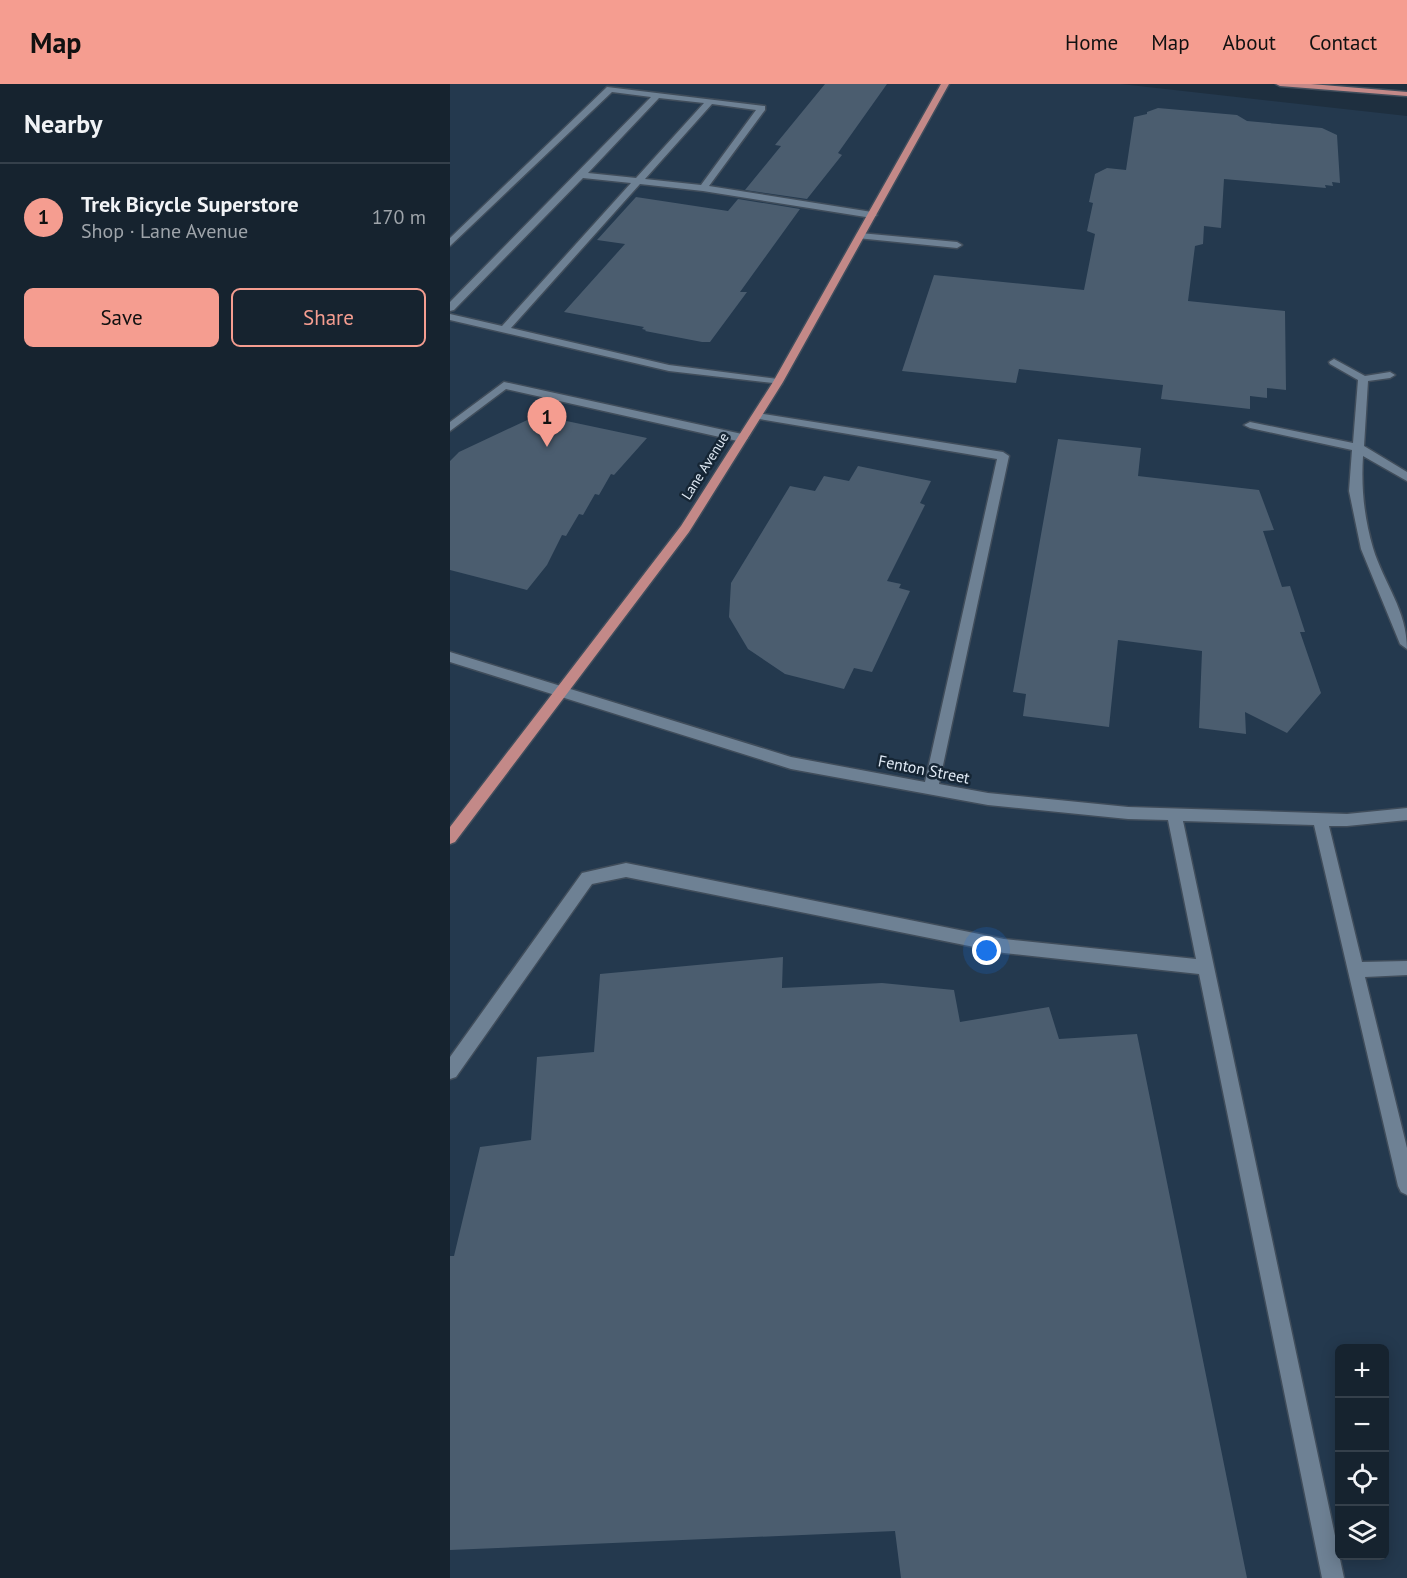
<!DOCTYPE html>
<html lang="en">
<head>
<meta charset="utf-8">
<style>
	body { margin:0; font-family:"PT Sans",sans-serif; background:#232f3b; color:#f1f3f6 }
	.controls { position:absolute; right:18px; bottom:18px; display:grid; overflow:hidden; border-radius:9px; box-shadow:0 3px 15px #0003 }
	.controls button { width:54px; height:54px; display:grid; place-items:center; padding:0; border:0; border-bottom:2px solid #35404b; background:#16232f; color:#f1f3f6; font:30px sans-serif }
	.you { position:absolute; left:537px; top:867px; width:21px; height:21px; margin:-15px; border:4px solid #fff; border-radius:50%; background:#1a73e8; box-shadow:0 0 0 9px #1a73e833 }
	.badge { display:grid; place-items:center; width:39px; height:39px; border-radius:50%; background:#f59d90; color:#111; font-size:20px; font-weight:700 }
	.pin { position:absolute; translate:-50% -50px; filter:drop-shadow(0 2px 3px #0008) }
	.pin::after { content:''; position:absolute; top:32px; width:21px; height:18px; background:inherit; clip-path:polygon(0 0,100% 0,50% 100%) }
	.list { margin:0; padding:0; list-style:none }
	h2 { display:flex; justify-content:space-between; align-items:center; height:78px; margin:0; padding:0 24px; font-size:26px }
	h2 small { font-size:20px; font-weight:400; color:#9ea4aa }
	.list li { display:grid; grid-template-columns:39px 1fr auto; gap:18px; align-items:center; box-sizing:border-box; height:108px; padding:0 24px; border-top:2px solid #35404b }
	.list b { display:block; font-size:22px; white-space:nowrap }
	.list p { margin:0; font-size:20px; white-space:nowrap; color:#9ea4aa }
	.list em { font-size:20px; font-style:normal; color:#9ea4aa }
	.actions { display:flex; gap:12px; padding:18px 24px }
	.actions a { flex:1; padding:14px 0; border:2px solid #f59d90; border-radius:9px; text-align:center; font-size:21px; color:#f59d90 }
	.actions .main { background:#f59d90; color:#111 }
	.icon { flex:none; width:33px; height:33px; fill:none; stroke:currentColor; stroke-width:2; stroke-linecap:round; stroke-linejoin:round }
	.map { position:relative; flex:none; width:957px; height:1494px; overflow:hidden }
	header { display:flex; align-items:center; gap:36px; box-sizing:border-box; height:84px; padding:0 30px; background:#f59d90; color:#111 }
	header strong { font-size:28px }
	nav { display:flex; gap:33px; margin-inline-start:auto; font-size:21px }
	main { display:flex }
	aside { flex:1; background:#16232f }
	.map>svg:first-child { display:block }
	.built { fill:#24394e; fill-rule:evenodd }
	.building { fill:#4b5d6f }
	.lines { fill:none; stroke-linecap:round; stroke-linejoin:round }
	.minor-casing { stroke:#404d5b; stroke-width:3 }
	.major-casing { stroke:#404d5b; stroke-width:3 }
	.minor { fill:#6e8194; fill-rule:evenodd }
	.major { fill:#c38988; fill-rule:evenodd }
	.labels { text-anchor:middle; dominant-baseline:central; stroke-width:5; stroke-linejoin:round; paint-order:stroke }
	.far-street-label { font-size:14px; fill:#e1ebf6; stroke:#152534 }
	.street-label { font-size:16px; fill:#e1ebf6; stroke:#152534 }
</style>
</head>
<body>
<header>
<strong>Map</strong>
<nav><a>Home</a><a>Map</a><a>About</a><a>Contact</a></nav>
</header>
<main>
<aside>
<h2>Nearby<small></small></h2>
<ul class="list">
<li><span class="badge">1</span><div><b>Trek Bicycle Superstore</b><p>Shop · Lane Avenue</p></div><em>170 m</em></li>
</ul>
<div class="actions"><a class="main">Save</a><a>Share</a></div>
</aside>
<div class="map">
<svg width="957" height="1494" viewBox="0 0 957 1494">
	<rect width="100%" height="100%" fill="#1e2f3f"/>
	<!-- built -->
	<path class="built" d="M0,0H671L957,32V1494H0ZM890,1264H934V1472H890Z"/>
	<!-- building -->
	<path class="building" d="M375,0H437L388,69L392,71L357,115L295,106L331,62L325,61Z
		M708,24L787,31L797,37L872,44L887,51L890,99L882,98L883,102L875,101L876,104L774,95L771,144L754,142L753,160L745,162L738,217L835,227L836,306L817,304V314L800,312V325L711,315L713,301L569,285L566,299L452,287L484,191L634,206L645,150L637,147L643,119L639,118L645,90L657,84L676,86L684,33L697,30V28Z
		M186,113L278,127L288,115L350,125L290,208H297L260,258H252L195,247L196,246L192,245L194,243L114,228L175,160L147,156Z
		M88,331L197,354L164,391L161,390L149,411L145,410L133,431L129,430L116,452L112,451L97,481L77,506L0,486V377L9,368Z
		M608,355L691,364L688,392L809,406L824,446L813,447L832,503L840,502L855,548H850L871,609L837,649L795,628L796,650L749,644L752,567L668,556L659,643L573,632L576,610L563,608Z
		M408,382L481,397L470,419L475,421L437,497L451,500L449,504L460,507L422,588L404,584L394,605L335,590L298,565L279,533L281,499L340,402L365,407L374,392L399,397Z
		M333,873L332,904L432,899L504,906L510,938L599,923L609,955L687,950L797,1494H451L445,1447L0,1466V1172H4L30,1063L81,1056L87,973L144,968L150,890Z"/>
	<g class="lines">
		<!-- minor casing -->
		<g class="minor-casing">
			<path id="minor" d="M157,3L315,22V26L259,102L422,128L427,131L422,134L253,107L190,100L61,244L219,281L328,295L332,296V300L219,287L0,236V230L52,242L181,99L133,94L4,226L0,227V218L201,13L162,8L0,162V154ZM209,14L254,19L186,94L138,89ZM262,20L306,26L251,101L195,95Z
				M410,149L507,158L512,161L507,164L407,154V150Z
				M884,275L915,292L940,288L945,291L940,294L918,297L914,362L957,388V397L913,372C911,404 914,433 923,464C934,500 957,526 957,565L950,560L911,465L899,407L902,366L800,344L794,341L800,338L903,359L908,296L880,280L879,278Z
				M54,298L292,350L298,354L292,358L56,305L0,347V338Z
				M307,329L553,368L559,372L489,700L538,709L678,723L897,730L957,724V736L897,742H879L912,878L957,877V891L915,893L957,1064V1111L951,1108L948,1102L864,741L733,737L894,1494H872L749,890L554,869L176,793L142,800L6,993L0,995V973L132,789L176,779L554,855L746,875L718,736L678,735L538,721L341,685L0,578V568L341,673L475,698L547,375L303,334V330Z"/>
		</g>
		<!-- major casing -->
		<g class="major-casing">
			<path id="major" d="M491,0H499L333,298L239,448L5,758L0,760V743L231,442L323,298Z
				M826,0H861L957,8V12L830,2Z"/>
		</g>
		<!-- minor -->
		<use href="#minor" class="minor"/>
		<!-- major -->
		<use href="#major" class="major"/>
	</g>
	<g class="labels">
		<!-- far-street labels -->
		<g class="far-street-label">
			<text transform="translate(255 382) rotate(-58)">Lane Avenue</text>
		</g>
		<!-- street labels -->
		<g class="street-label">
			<text transform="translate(474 685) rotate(11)">Fenton Street</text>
		</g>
	</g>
</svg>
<div class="controls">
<button>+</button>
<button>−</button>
<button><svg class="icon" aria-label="locate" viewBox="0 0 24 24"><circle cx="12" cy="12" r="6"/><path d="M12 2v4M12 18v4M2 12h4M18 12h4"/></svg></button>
<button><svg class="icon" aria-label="layers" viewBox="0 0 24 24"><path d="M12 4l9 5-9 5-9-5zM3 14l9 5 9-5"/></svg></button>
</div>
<div class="you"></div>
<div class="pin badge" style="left:97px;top:363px">1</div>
</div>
</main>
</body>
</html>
